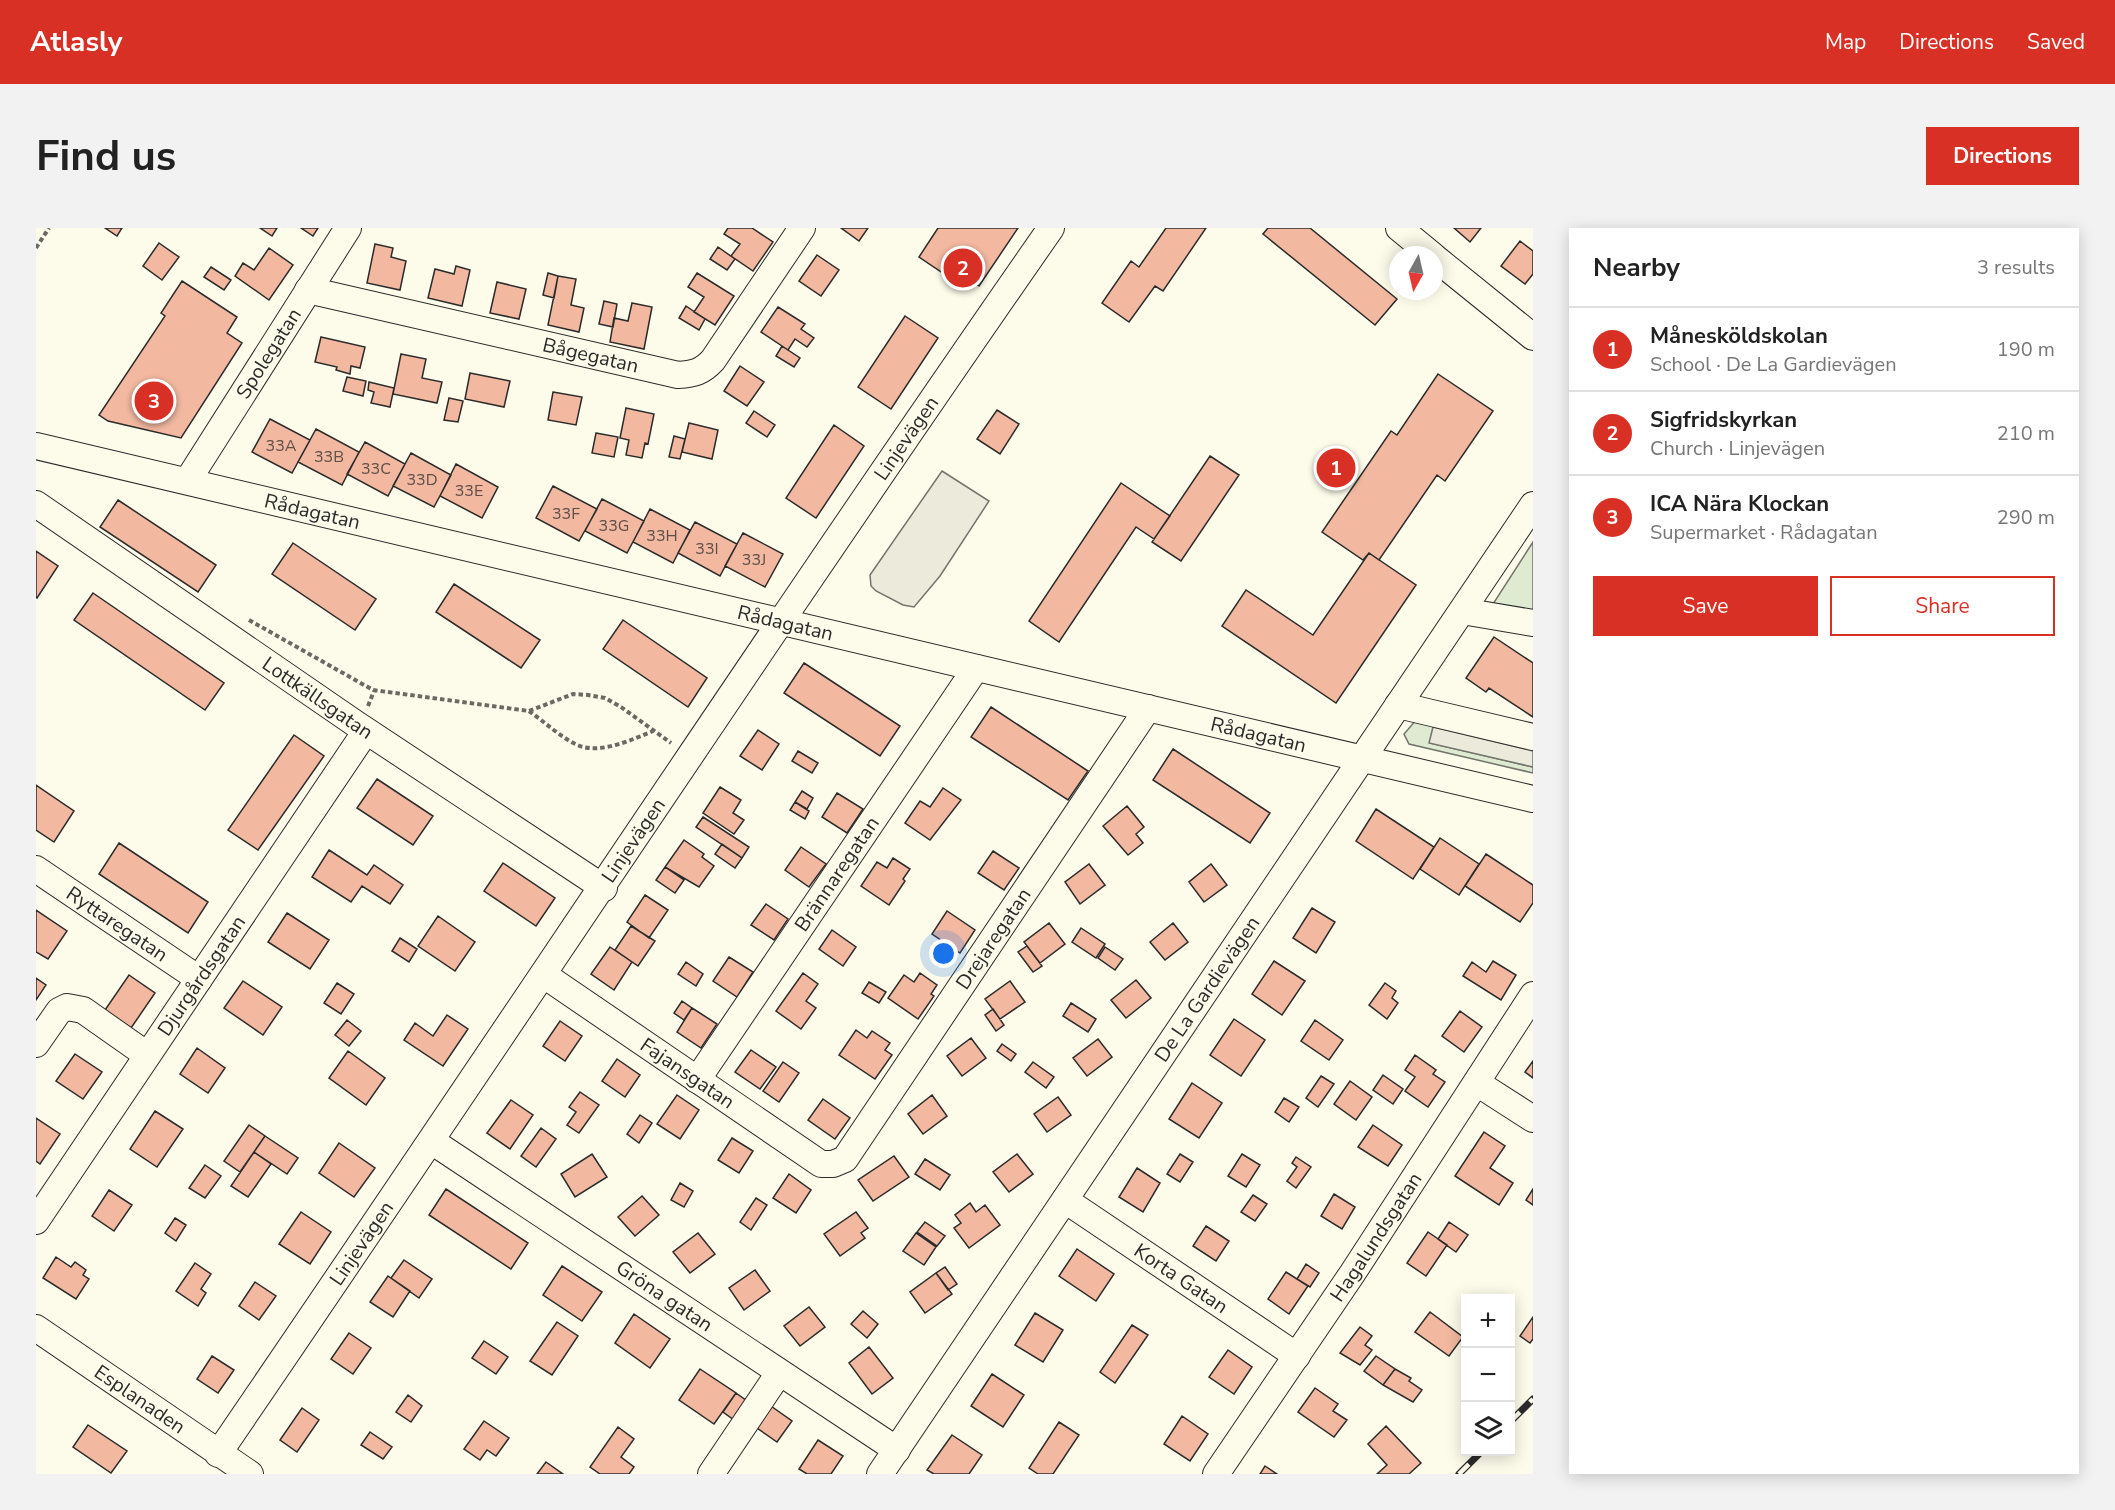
<!DOCTYPE html>
<html lang="en">
<head>
<meta charset="utf-8">
<style>
	body { margin:0; font-family:"Nunito Sans",sans-serif; background:#f2f2f2; color:#222 }
	.controls { position:absolute; right:18px; bottom:18px; display:grid; overflow:hidden; border-radius:0px; box-shadow:0 3px 15px #0003 }
	.controls button { width:54px; height:54px; display:grid; place-items:center; padding:0; border:0; border-bottom:2px solid #e0e0e0; background:#fff; color:#222; font:30px sans-serif }
	.compass { position:absolute; left:1353px; top:18px; width:54px; height:54px; border-radius:50%; background:#fff; box-shadow:0 3px 15px #0003; rotate:188deg }
	.you { position:absolute; left:908px; top:726px; width:21px; height:21px; margin:-15px; border:4px solid #fff; border-radius:50%; background:#1a73e8; box-shadow:0 0 0 9px #1a73e833 }
	.badge { display:grid; place-items:center; width:39px; height:39px; border-radius:50%; background:#d93025; color:#fff; font-size:20px; font-weight:700 }
	.pin { position:absolute; translate:-50% -50%; border:3px solid #fff; box-shadow:0 2px 6px #0006 }
	.list { margin:0; padding:0; list-style:none }
	h2 { display:flex; justify-content:space-between; align-items:center; height:78px; margin:0; padding:0 24px; font-size:26px }
	h2 small { font-size:20px; font-weight:400; color:#767676 }
	.list li { display:grid; grid-template-columns:39px 1fr auto; gap:18px; align-items:center; box-sizing:border-box; height:84px; padding:0 24px; border-top:2px solid #e0e0e0 }
	.list b { display:block; font-size:22px; white-space:nowrap }
	.list p { margin:0; font-size:20px; white-space:nowrap; color:#767676 }
	.list em { font-size:20px; font-style:normal; color:#767676 }
	.actions { display:flex; gap:12px; padding:18px 24px }
	.actions a { flex:1; padding:14px 0; border:2px solid #d93025; border-radius:0px; text-align:center; font-size:21px; color:#d93025 }
	.actions .main { background:#d93025; color:#fff }
	.icon { flex:none; width:33px; height:33px; fill:none; stroke:currentColor; stroke-width:2; stroke-linecap:round; stroke-linejoin:round }
	.map { position:relative; flex:none; width:1497px; height:1246px; overflow:hidden; border-radius:0px }
	header { display:flex; align-items:center; gap:36px; box-sizing:border-box; height:84px; padding:0 30px; background:#d93025; color:#fff }
	header strong { font-size:28px }
	nav { display:flex; gap:33px; margin-inline-start:auto; font-size:21px }
	.intro { display:flex; align-items:center; justify-content:space-between; box-sizing:border-box; height:144px; padding:0 36px }
	h1 { margin:0; font-size:42px }
	.button { padding:15px 27px; border-radius:0px; background:#d93025; color:#fff; font-size:21px; font-weight:700 }
	main { display:flex; gap:36px; padding:0 36px }
	aside { flex:1; background:#fff; border-radius:0px; box-shadow:0 3px 15px #0003 }
	.map>svg:first-child { display:block }
	.green { fill:#deebd1; stroke:#74746e; stroke-width:1.5 }
	.parking { fill:#eceadb; stroke:#74746e; stroke-width:1.5 }
	.building { fill:#f2b8a0; stroke:#2b2b2b; stroke-width:1.5 }
	.lines { fill:none; stroke-linecap:round; stroke-linejoin:round }
	.minor-casing { stroke:#2b2b2b; stroke-width:28 }
	.path { stroke:#6a6964; stroke-width:4; stroke-dasharray:4.5 3; stroke-linecap:butt }
	.minor { stroke:#fdfbea; stroke-width:26 }
	.rail-casing { stroke:#2b2b2b; stroke-width:7 }
	.rail { stroke:#fdfbea; stroke-width:4.5; stroke-dasharray:14; stroke-linecap:butt }
	.labels { text-anchor:middle; dominant-baseline:central; stroke-width:4.5; stroke-linejoin:round; paint-order:stroke }
	.number-label { font-size:16px; fill:#5d4e48 }
	.street-label { font-size:20px; fill:#2b2b2b; stroke:#fdfbea }
</style>
</head>
<body>
<header>
<strong>Atlasly</strong>
<nav><a>Map</a><a>Directions</a><a>Saved</a></nav>
</header>
<div class="intro"><h1>Find us</h1><a class="button">Directions</a></div>
<main>
<div class="map">
<svg width="1497" height="1246" viewBox="0 0 1497 1246">
	<rect width="100%" height="100%" fill="#fdfbea"/>
	<!-- green -->
	<path class="green" d="M1497,314V387L1457,376Z
		M1381,491L1400,494L1394,515L1497,539V545L1373,516L1368,506Z"/>
	<!-- parking -->
	<path class="parking" d="M906,243L953,273L904,348L878,379L867,377L840,363L835,358L834,347Z
		M1397,499L1497,523V539L1393,515Z"/>
	<!-- building -->
	<path class="building" d="M69,0H86L81,8Z
		M224,0H241L236,8Z
		M265,0H282L277,8Z
		M692,0H716L737,14L717,43L695,28L704,16L688,6Z
		M805,0H832L823,13Z
		M902,0H982L943,58L932,50L926,58L883,29Z
		M1130,0H1170L1127,63L1119,58L1093,94L1066,75L1095,33L1103,39Z
		M1232,0H1274L1361,71L1339,97L1227,6Z
		M1418,0H1445L1434,14Z
		M1484,13L1497,23V46L1489,56L1465,38Z
		M123,15L143,29L126,52L107,38Z
		M339,16L357,20L355,29L370,33L364,62L331,55Z
		M682,19L699,31L691,42L674,31Z
		M233,20L257,37L233,72L199,48L207,35L218,42Z
		M781,27L803,42L785,68L763,53Z
		M420,38L434,42L426,78L392,70L399,41L418,46Z
		M175,39L195,52L188,62L168,49Z
		M512,45L522,48L518,70L507,67Z
		M661,45L698,68L679,97L658,84L668,69L652,59Z
		M522,48L540,51L535,77L548,80L543,104L512,97Z
		M146,53L201,89L191,105L206,115L145,210L72,193L63,187L129,88L125,85Z
		M461,54L490,61L483,91L454,85Z
		M568,73L581,76L577,99L563,96Z
		M596,75L616,79L608,121L574,114L578,90L592,93Z
		M650,78L669,91L663,102L643,90Z
		M742,79L769,96L765,101L778,110L771,119L759,111L752,122L725,104Z
		M869,88L902,110L855,181L822,159Z
		M285,109L329,119L324,140L315,138L314,146L300,142L301,139L279,134Z
		M746,118L764,130L758,139L740,128Z
		M365,126L390,131L386,150L406,154L401,175L357,166Z
		M704,138L728,154L711,178L688,163Z
		M434,145L474,153L468,179L429,171Z
		M1402,146L1457,183L1409,253L1401,247L1343,332L1333,325L1327,332L1286,304L1355,203L1361,207Z
		M311,149L330,153L327,168L307,163Z
		M333,154L358,160L354,179L335,175L338,164L332,162Z
		M517,164L546,169L540,197L512,192Z
		M413,170L427,173L422,194L408,192Z
		M590,180L618,186L612,216L609,215L606,230L590,227L593,212L584,210Z
		M961,182L983,196L964,226L941,211Z
		M718,183L739,197L731,209L710,195Z
		M234,191L274,212L256,245L216,224Z
		M653,195L682,202L676,231L646,224Z
		M798,197L828,218L780,290L750,270Z
		M280,201L323,224L306,257L262,234Z
		M560,205L582,209L578,229L556,225Z
		M638,208L649,211L644,231L633,229Z
		M329,214L369,236L352,268L311,246Z
		M375,225L415,247L398,279L357,258Z
		M1174,228L1203,247L1145,333L1116,314Z
		M420,236L462,259L446,290L404,268Z
		M1085,255L1134,288L1118,311L1100,299L1023,414L993,393Z
		M517,258L561,281L543,313L500,290Z
		M566,271L608,293L591,325L549,303Z
		M82,272L180,337L162,364L64,299Z
		M614,281L654,302L637,335L597,314Z
		M659,294L701,316L684,348L642,325Z
		M707,305L747,326L729,359L689,338Z
		M257,315L340,371L319,402L236,346Z
		M0,323L22,338L1,370L0,369Z
		M1333,325L1380,357L1300,475L1186,398L1210,362L1277,407Z
		M418,356L504,412L485,440L400,384Z
		M57,365L188,455L169,482L38,392Z
		M587,392L671,450L652,479L567,421Z
		M1458,409L1497,435V489L1453,460L1450,464L1430,450Z
		M768,435L864,498L844,528L748,465Z
		M955,479L1052,543L1032,572L935,509Z
		M722,502L743,516L726,542L704,528Z
		M258,507L288,528L222,622L192,602Z
		M1137,521L1234,585L1214,615L1117,552Z
		M762,523L782,535L776,545L756,533Z
		M341,551L397,588L377,617L321,580Z
		M0,557L38,583L18,614L0,602Z
		M684,559L705,572L697,585L708,592L698,606L667,585Z
		M907,560L925,572L894,612L869,595L884,573L894,579Z
		M766,563L777,570L771,581L759,574Z
		M801,565L827,581L811,605L786,589Z
		M759,574L773,583L769,591L754,582Z
		M1091,578L1108,599L1100,606L1107,615L1092,627L1067,598Z
		M1340,581L1398,619L1377,651L1320,613Z
		M667,589L713,619L706,630L660,599Z
		M1404,610L1443,636L1423,667L1384,641Z
		M648,612L668,626L666,629L678,638L663,659L629,639Z
		M83,615L172,674L152,705L63,646Z
		M686,616L706,630L699,640L679,626Z
		M765,619L790,636L773,659L749,642Z
		M293,622L331,647L338,637L367,657L354,676L326,658L315,674L276,649Z
		M957,623L983,640L968,662L942,645Z
		M1450,626L1497,657V675L1484,694L1429,658Z
		M857,630L874,641L867,651L869,653L853,677L825,658L841,634L851,640Z
		M467,635L519,670L500,698L448,663Z
		M1053,636L1069,657L1044,676L1029,654Z
		M1175,636L1191,657L1168,674L1153,654Z
		M629,639L648,652L639,665L620,652Z
		M609,667L632,682L613,710L591,694Z
		M730,676L752,691L738,712L715,697Z
		M1276,680L1299,694L1280,725L1257,710Z
		M0,682L31,703L12,731L0,724Z
		M911,683L939,702L924,725L896,706Z
		M251,685L293,712L274,741L232,714Z
		M402,688L439,714L419,743L382,718Z
		M1013,695L1029,716L1004,735L988,714Z
		M1137,695L1152,714L1129,732L1114,714Z
		M595,698L619,713L602,738L579,722Z
		M1045,700L1069,716L1060,730L1036,714Z
		M796,702L820,719L807,738L783,721Z
		M364,710L381,721L373,734L356,723Z
		M991,718L1006,738L997,744L982,724Z
		M574,719L596,734L578,762L555,746Z
		M1069,719L1087,731L1079,742L1062,730Z
		M693,729L717,744L701,769L677,753Z
		M1238,733L1269,753L1246,787L1216,766Z
		M1457,733L1480,747L1465,772L1427,748L1436,734L1450,744Z
		M650,734L667,746L660,758L642,746Z
		M767,745L782,756L770,773L780,780L765,801L740,783Z
		M884,745L901,757L895,766L898,768L882,791L852,770L868,747L878,754Z
		M93,747L119,765L95,800L69,782Z
		M0,750L10,757L0,772Z
		M1100,752L1115,770L1090,790L1075,772Z
		M207,753L246,779L227,807L188,780Z
		M974,753L989,774L964,791L949,771Z
		M833,754L850,764L843,775L826,765Z
		M301,755L318,766L305,786L288,775Z
		M1349,755L1360,763L1356,770L1362,775L1351,791L1333,777Z
		M646,773L656,780L648,792L638,785Z
		M1035,775L1060,791L1052,804L1027,788Z
		M656,780L681,796L665,820L641,804Z
		M957,781L968,797L960,803L949,787Z
		M1424,783L1446,799L1428,824L1406,808Z
		M411,787L432,801L407,838L368,812L379,795L397,808Z
		M1198,791L1229,812L1205,848L1174,827Z
		M311,792L325,803L313,818L299,807Z
		M1279,792L1307,812L1293,832L1265,813Z
		M524,793L546,808L529,833L507,818Z
		M820,802L831,810L836,803L854,815L849,822L856,827L839,851L803,827Z
		M935,810L950,830L926,848L911,828Z
		M1062,811L1076,829L1051,848L1037,830Z
		M966,816L980,826L975,833L961,823Z
		M161,820L189,840L172,865L144,846Z
		M715,822L740,839L724,861L699,844Z
		M312,823L349,850L330,877L293,850Z
		M39,826L66,844L47,871L20,853Z
		M1379,827L1400,842L1397,846L1409,854L1392,879L1369,863L1379,849L1369,842Z
		M581,831L604,847L589,869L566,853Z
		M1497,833V850L1489,844Z
		M747,834L763,845L743,874L727,863Z
		M997,834L1018,849L1010,860L989,844Z
		M1347,847L1367,861L1357,876L1337,862Z
		M1285,848L1298,856L1282,879L1270,870Z
		M1314,853L1336,869L1320,892L1298,876Z
		M1156,855L1186,875L1163,910L1133,891Z
		M544,864L563,877L543,905L531,897L540,884L533,879Z
		M641,867L663,882L644,911L621,896Z
		M896,867L911,888L887,906L872,886Z
		M1022,869L1035,887L1011,904L998,886Z
		M1248,870L1263,879L1253,894L1239,884Z
		M787,871L814,890L799,911L772,892Z
		M475,872L497,887L474,921L451,905Z
		M119,883L147,901L121,939L94,921Z
		M604,887L616,895L603,915L591,906Z
		M0,890L24,906L4,936L0,933Z
		M213,897L229,908L204,944L188,933Z
		M1337,897L1366,917L1352,938L1322,919Z
		M505,900L520,911L500,939L485,928Z
		M1448,904L1469,918L1454,940L1477,955L1463,977L1419,948Z
		M229,908L262,930L251,946L218,924Z
		M696,910L717,923L703,945L682,932Z
		M303,915L339,940L318,969L283,945Z
		M218,924L235,936L212,969L195,958Z
		M556,926L571,949L539,969L525,946Z
		M981,926L997,946L973,964L957,944Z
		M1144,926L1157,934L1144,954L1131,946Z
		M1206,926L1224,937L1210,959L1192,948Z
		M858,928L873,949L837,973L822,952Z
		M1260,929L1275,939L1260,960L1251,953L1261,939L1256,935Z
		M889,931L914,947L904,962L879,946Z
		M169,937L185,948L169,970L153,960Z
		M1101,940L1124,955L1107,984L1083,969Z
		M753,946L775,962L760,985L737,970Z
		M644,955L657,963L648,979L635,972Z
		M410,961L492,1015L475,1041L393,987Z
		M1497,961V977L1490,972Z
		M73,962L96,977L78,1003L56,988Z
		M1298,966L1319,979L1306,1001L1285,988Z
		M1217,967L1231,976L1219,993L1205,984Z
		M606,968L623,987L599,1008L582,989Z
		M720,970L731,977L715,1002L704,994Z
		M934,975L940,984L949,977L964,997L933,1020L918,1000L925,995L919,987Z
		M265,984L295,1004L274,1036L243,1016Z
		M820,984L832,1000L825,1005L829,1010L804,1028L788,1006Z
		M139,990L150,997L140,1013L129,1005Z
		M889,994L909,1008L901,1018L881,1004Z
		M1413,994L1432,1007L1420,1024L1402,1011Z
		M1170,998L1193,1013L1180,1033L1157,1018Z
		M1392,1004L1411,1017L1390,1048L1371,1035Z
		M662,1005L679,1026L654,1045L637,1024Z
		M880,1005L900,1019L888,1037L867,1023Z
		M1041,1021L1078,1046L1060,1073L1023,1048Z
		M20,1029L35,1039L39,1034L50,1042L47,1047L53,1051L40,1071L7,1050Z
		M368,1032L396,1051L383,1070L355,1050Z
		M159,1035L175,1046L165,1061L170,1065L162,1078L140,1063Z
		M1270,1036L1283,1045L1274,1059L1261,1051Z
		M526,1038L566,1064L546,1093L507,1067Z
		M909,1039L921,1056L912,1062L900,1045Z
		M719,1042L734,1063L708,1082L693,1060Z
		M1250,1044L1272,1058L1253,1086L1232,1071Z
		M900,1045L916,1066L889,1085L874,1064Z
		M352,1048L374,1063L357,1089L334,1074Z
		M219,1054L240,1068L223,1092L203,1078Z
		M773,1079L789,1099L764,1118L748,1098Z
		M827,1083L842,1096L831,1110L815,1096Z
		M1394,1084L1427,1109L1413,1128L1379,1104Z
		M999,1085L1027,1102L1007,1134L979,1117Z
		M598,1086L634,1111L614,1140L579,1115Z
		M1497,1089V1111L1494,1115L1484,1108Z
		M521,1094L542,1108L516,1147L494,1133Z
		M1096,1097L1112,1107L1079,1155L1064,1144Z
		M1324,1099L1336,1108L1329,1117L1336,1122L1324,1137L1304,1125Z
		M313,1105L335,1120L317,1146L295,1131Z
		M448,1113L472,1129L460,1146L436,1130Z
		M833,1119L857,1150L836,1166L813,1135Z
		M1192,1122L1216,1139L1198,1166L1173,1149Z
		M176,1128L198,1142L182,1165L161,1151Z
		M1340,1128L1359,1141L1347,1157L1328,1143Z
		M664,1141L700,1165L678,1196L643,1172Z
		M1359,1141L1375,1150L1373,1153L1386,1162L1377,1174L1347,1157Z
		M956,1146L988,1167L967,1199L935,1178Z
		M1279,1160L1302,1176L1297,1183L1311,1192L1298,1209L1262,1184Z
		M700,1165L711,1173L698,1192L687,1184Z
		M372,1167L386,1178L375,1194L360,1184Z
		M732,1176L756,1193L741,1214L718,1198Z
		M266,1180L283,1192L261,1224L244,1212Z
		M1146,1188L1172,1206L1154,1233L1128,1216Z
		M448,1193L473,1210L460,1228L451,1222L444,1232L428,1221Z
		M1023,1194L1043,1207L1017,1246H1002L993,1240Z
		M52,1197L91,1223L75,1245L37,1219Z
		M1350,1198L1385,1235L1373,1246H1341L1351,1237L1332,1216Z
		M582,1199L598,1211L585,1229L598,1239L593,1246H564L554,1239Z
		M334,1204L356,1219L347,1231L325,1217Z
		M916,1207L946,1227L933,1246H898L891,1242Z
		M782,1212L807,1228L795,1246H771L763,1241Z
		M510,1234L527,1246H501Z
		M1229,1238L1241,1246H1224Z"/>
	<g class="lines">
		<!-- minor casing -->
		<g class="minor-casing">
			<g id="minor">
				<path d="M1363,0L1396,27"/>
				<path d="M1398,29L1497,109"/>
				<path id="s1" d="M272,62L642,147C658,146 666,144 677,132L766,0"/>
				<path id="s2" d="M0,218L1497,571"/>
				<path id="s3" d="M152,252L312,0"/>
				<path id="s4" d="M0,276L320,496L568,660"/>
				<path d="M1426,383L1497,395"/>
				<path d="M1362,477L1497,509"/>
				<path id="s5" d="M0,641L163,751"/>
				<path id="s6" d="M508,747L785,936H797L809,931L1112,480"/>
				<path d="M0,816L23,783L31,779L47,782L111,827"/>
				<path id="s7" d="M661,852L940,440"/>
				<path d="M1441,855L1497,891"/>
				<path id="s8" d="M397,914L861,1222"/>
				<path id="s9" d="M1029,972L1261,1128"/>
				<path id="s10" d="M0,993L330,503"/>
				<path id="s11" d="M0,1100L214,1246"/>
				<path id="s12" d="M182,1226C461,818 733,405 1015,0"/>
				<path d="M675,1246L743,1145"/>
				<path id="s13" d="M844,1246L1497,277"/>
				<path id="s14" d="M1180,1246L1316,1046L1497,767"/>
			</g>
		</g>
		<!-- path -->
		<path class="path" d="M0,20L13,0
			M213,392L337,462L493,483L537,466L552,467L569,470L585,479L635,515
			M332,478L338,463
			M493,483C509,494 526,511 544,518C565,526 598,511 617,503"/>
		<!-- minor -->
		<use href="#minor" class="minor"/>
		<!-- rail casing -->
		<g class="rail-casing">
			<path id="rail" d="M1474,1194L1497,1171
				M1423,1246L1445,1224"/>
		</g>
		<!-- rail -->
		<use href="#rail" class="rail"/>
	</g>
	<g class="labels">
		<!-- number labels -->
		<g class="number-label">
			<text x="245" y="218">33A</text>
			<text x="293" y="229">33B</text>
			<text x="340" y="241">33C</text>
			<text x="386" y="252">33D</text>
			<text x="433" y="263">33E</text>
			<text x="530" y="286">33F</text>
			<text x="578" y="298">33G</text>
			<text x="626" y="308">33H</text>
			<text x="671" y="321">33I</text>
			<text x="718" y="332">33J</text>
		</g>
		<!-- street labels -->
		<g class="street-label">
			<text stroke="none"><textPath href="#s3" startOffset="150">Spolegatan</textPath></text>
			<text stroke="none"><textPath href="#s1" startOffset="290">Bågegatan</textPath></text>
			<text stroke="none"><textPath href="#s12" startOffset="1227">Linjevägen</textPath></text>
			<text stroke="none"><textPath href="#s2" startOffset="284">Rådagatan</textPath></text>
			<text stroke="none"><textPath href="#s2" startOffset="770">Rådagatan</textPath></text>
			<text stroke="none"><textPath href="#s4" startOffset="342">Lottkällsgatan</textPath></text>
			<text stroke="none"><textPath href="#s2" startOffset="1256">Rådagatan</textPath></text>
			<text stroke="none"><textPath href="#s12" startOffset="741">Linjevägen</textPath></text>
			<text stroke="none"><textPath href="#s7" startOffset="249">Brännaregatan</textPath></text>
			<text stroke="none"><textPath href="#s5" startOffset="98">Ryttaregatan</textPath></text>
			<text stroke="none"><textPath href="#s6" startOffset="626">Drejaregatan</textPath></text>
			<text stroke="none"><textPath href="#s10" startOffset="296">Djurgårdsgatan</textPath></text>
			<text stroke="none"><textPath href="#s13" startOffset="585">De La Gardievägen</textPath></text>
			<text stroke="none"><textPath href="#s6" startOffset="174">Fajansgatan</textPath></text>
			<text stroke="none"><textPath href="#s14" startOffset="286">Hagalundsgatan</textPath></text>
			<text stroke="none"><textPath href="#s12" startOffset="255">Linjevägen</textPath></text>
			<text stroke="none"><textPath href="#s9" startOffset="140">Korta Gatan</textPath></text>
			<text stroke="none"><textPath href="#s8" startOffset="278">Gröna gatan</textPath></text>
			<text stroke="none"><textPath href="#s11" startOffset="126">Esplanaden</textPath></text>
		</g>
	</g>
</svg>
<div class="controls">
<button>+</button>
<button>−</button>
<button><svg class="icon" aria-label="layers" viewBox="0 0 24 24"><path d="M12 4l9 5-9 5-9-5zM3 14l9 5 9-5"/></svg></button>
</div>
<svg class="compass" viewBox="-18 -18 36 36"><path d="M0-13l5 13h-10z" fill="#e53935"/><path d="M0 13l5-13h-10z" fill="#767676"/></svg>
<div class="you"></div>
<div class="pin badge" style="left:1300px;top:240px">1</div>
<div class="pin badge" style="left:927px;top:40px">2</div>
<div class="pin badge" style="left:118px;top:173px">3</div>
</div>
<aside>
<h2>Nearby<small>3 results</small></h2>
<ul class="list">
<li><span class="badge">1</span><div><b>Månesköldskolan</b><p>School · De La Gardievägen</p></div><em>190 m</em></li>
<li><span class="badge">2</span><div><b>Sigfridskyrkan</b><p>Church · Linjevägen</p></div><em>210 m</em></li>
<li><span class="badge">3</span><div><b>ICA Nära Klockan</b><p>Supermarket · Rådagatan</p></div><em>290 m</em></li>
</ul>
<div class="actions"><a class="main">Save</a><a>Share</a></div>
</aside>
</main>
</body>
</html>
